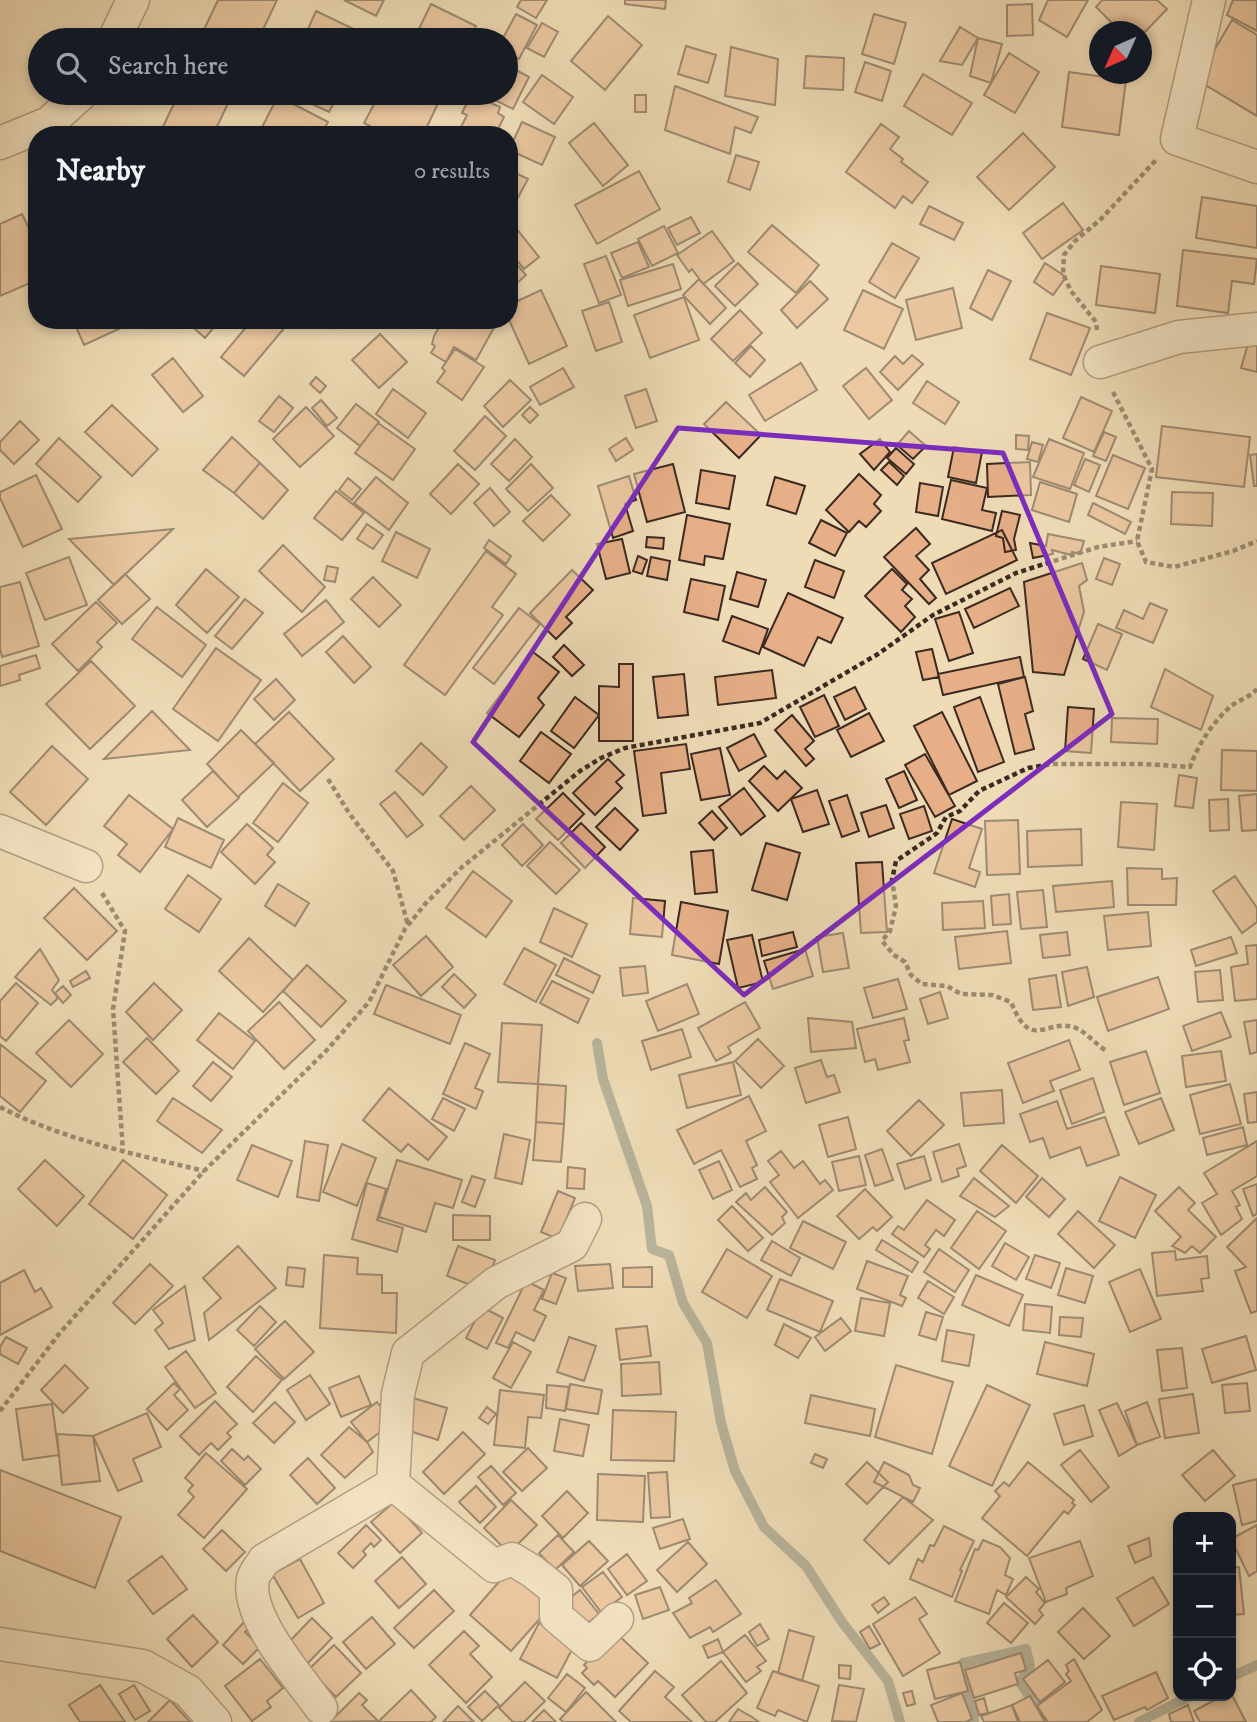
<!DOCTYPE html>
<html lang="en">
<head>
<meta charset="utf-8">
<style>
	body { margin:0; font-family:"IM FELL DW Pica",serif; background:#242831; color:#f1f3f6 }
	.controls { position:absolute; right:21px; bottom:21px; display:grid; overflow:hidden; border-radius:14px; box-shadow:0 4px 10px #0003 }
	.controls button { width:63px; height:63px; display:grid; place-items:center; padding:0; border:0; border-bottom:2px solid #363941; background:#171b24; color:#f1f3f6; font:35px sans-serif }
	.compass { position:absolute; left:1089px; top:21px; width:63px; height:63px; border-radius:50%; background:#171b24; box-shadow:0 4px 10px #0003; rotate:225deg }
	.list { margin:0; padding:0; list-style:none }
	h2 { display:flex; justify-content:space-between; align-items:center; height:91px; margin:0; padding:0 28px; font-size:30px }
	h2 small { font-size:23px; font-weight:400; color:#9ea1a6 }
	.icon { flex:none; width:38px; height:38px; fill:none; stroke:currentColor; stroke-width:2; stroke-linecap:round; stroke-linejoin:round }
	.map { position:relative; flex:none; width:1257px; height:1722px; overflow:hidden }
	.search { position:absolute; background:#171b24; box-shadow:0 4px 10px #0003; left:28px; top:28px; width:490px; height:77px; display:flex; align-items:center; gap:18px; box-sizing:border-box; padding:0 24px; border-radius:38px; color:#9ea1a6; font-size:26px }
	.panel { position:absolute; background:#171b24; box-shadow:0 4px 10px #0003; left:28px; top:126px; width:490px; height:203px; border-radius:28px }
	.map>svg:first-child { display:block }
	.lines { fill:none; stroke-linecap:round; stroke-linejoin:round }
	.stream { stroke:#748078; stroke-width:10 }
	.building { fill:#e6af88; stroke:#3c2920; stroke-width:2 }
	.minor-casing { stroke:#695646; stroke-width:35 }
	.path { stroke:#3c2920; stroke-width:4.5; stroke-dasharray:5 3.5; stroke-linecap:butt }
	.minor { stroke:#f5e8d0; stroke-width:32 }
	.marked { fill:none; stroke:#7b2cbf; stroke-width:5; stroke-linejoin:round }
</style>
</head>
<body>
<div class="map">
<svg width="1257" height="1722" viewBox="0 0 1257 1722">
	<rect width="100%" height="100%" fill="#efdcb7"/>
	<filter id="stains"><feTurbulence type="fractalNoise" baseFrequency=".00286" numOctaves="4"/><feColorMatrix values="0 0 0 0 .2 0 0 0 0 .09 0 0 0 0 .02 0 0 0 .5 -.17"/></filter>
	<radialGradient id="worn" r=".72"><stop offset=".6" stop-color="#630" stop-opacity="0"/><stop offset="1" stop-color="#630" stop-opacity=".3"/></radialGradient>
	<g class="lines">
		<!-- stream -->
		<path class="stream" d="M597,1043L603,1079L647,1206L652,1249L669,1255L683,1303L707,1343L721,1423L735,1471L764,1527L806,1566L842,1622L888,1681L900,1722
			M1231,1677L1257,1665
			M972,1722L974,1721L963,1663L1026,1649L1030,1666L1020,1682L1046,1722
			M1139,1722L1190,1696"/>
	</g>
	<!-- building -->
	<path class="building" d="M218,0H277L258,40H199Z
		M344,0H384L376,16Z
		M521,0H547L536,18L517,7Z
		M625,0H666L665,9L625,4Z
		M1048,0H1088L1067,37L1039,20Z
		M1102,0H1157L1167,9L1142,35V32H1121L1096,7Z
		M1233,0H1257V31L1227,15Z
		M431,4L476,26L469,40H422L415,37Z
		M1032,4L1033,35L1007,36V5Z
		M316,11L366,35L364,40H303Z
		M516,14L537,25L519,59L506,52V40H502Z
		M874,14L906,23L894,64L862,54Z
		M608,16L642,45L605,90L571,61Z
		M1232,20L1257,35V116L1197,80Z
		M542,23L558,32L544,57L527,48Z
		M960,27L978,38L962,65L940,61Z
		M978,38L1002,44L991,83L970,76Z
		M686,46L716,55L708,83L678,74Z
		M731,47L778,59L775,105L725,96Z
		M1009,53L1039,72L1015,113L984,95Z
		M806,56L844,58L843,90L804,88Z
		M865,62L891,71L882,101L855,92Z
		M507,65L529,77L513,109L481,93H506Z
		M1069,72L1126,80L1119,135L1062,127Z
		M923,74L972,103L952,135L904,106Z
		M542,75L573,97L554,124L523,102Z
		M675,86L758,117L751,133L735,127L730,154L665,130Z
		M179,93H233L213,135H159Z
		M288,93H339L329,112Z
		M380,93H443L423,135H387L364,123Z
		M471,94L500,107L498,113L504,117L495,135H457L467,115L462,113Z
		M635,95H646V112H635Z
		M278,96L328,122L321,135H258Z
		M522,122L555,137L542,165L509,150Z
		M594,123L628,165L603,186L569,143Z
		M881,124L899,137L890,149L903,159L901,162L928,182L912,203L903,196L895,208L846,172Z
		M1023,133L1055,167L1009,210L977,177Z
		M736,155L759,162L750,190L728,182Z
		M509,170L528,179L514,205L509,203Z
		M639,171L660,209L597,244L575,205Z
		M1202,197L1257,206V248L1196,238Z
		M1063,203L1083,230L1042,259L1023,233Z
		M929,206L963,223L954,240L920,224Z
		M22,214L37,245V280L0,296V224Z
		M691,217L700,233L677,245L668,228Z
		M772,225L819,265L796,293L748,252Z
		M664,226L678,253L652,266L638,239Z
		M516,228L539,257L524,269L509,251V234Z
		M712,231L734,261L703,284L692,269L689,272L677,255Z
		M638,242L649,267L622,278L611,253Z
		M892,243L919,258L895,298L869,282Z
		M1183,250L1257,259L1254,284L1232,281L1228,313L1177,306Z
		M509,256L526,275L509,290Z
		M606,256L621,295L599,303L584,264Z
		M738,263L758,284L735,306L715,286Z
		M1045,263L1066,277L1053,295L1034,282Z
		M673,264L681,289L628,306L620,280Z
		M1101,266L1160,274L1155,313L1096,305Z
		M988,270L1011,281L992,320L970,308Z
		M699,279L726,308L710,324L683,295Z
		M810,281L828,299L797,328L781,310Z
		M953,288L962,328L916,340L906,300Z
		M541,290L567,346L529,364L509,320V305Z
		M863,290L903,309L884,349L844,330Z
		M684,297L699,340L650,358L634,315Z
		M609,302L622,342L596,351L582,311Z
		M740,310L762,333L733,361L711,339Z
		M1047,313L1090,328L1071,375L1030,359Z
		M73,320H131L132,323L84,345Z
		M185,320H220L205,338Z
		M252,320H291L244,376L221,357Z
		M443,320H484L495,326L476,360L454,347L446,362L431,353L435,346L432,344L434,336Z
		M1252,330L1257,331V372L1241,368Z
		M380,334L407,362L379,388L352,360Z
		M751,346L765,360L750,377L735,363Z
		M455,349L484,367L462,400L437,382L445,371L442,368Z
		M912,355L923,364L898,390L880,372L895,356L903,364Z
		M173,358L203,396L183,412L152,375Z
		M801,363L817,390L765,421L749,395Z
		M563,368L574,387L540,405L530,387Z
		M866,368L892,400L869,419L843,386Z
		M316,377L326,386L320,393L310,384Z
		M510,380L531,400L503,427L484,406Z
		M927,381L959,402L945,424L913,403Z
		M393,389L426,413L408,438L376,414Z
		M646,389L657,421L636,428L625,396Z
		M279,396L293,408L274,432L259,421Z
		M1081,397L1112,411L1094,452L1063,438Z
		M321,400L337,418L327,426L312,408Z
		M726,402L761,435L739,458L704,424Z
		M356,404L379,422L360,446L337,428Z
		M112,405L158,449L132,476L85,432Z
		M306,407L334,436L300,467L273,439Z
		M530,407L538,415L530,423L522,415Z
		M485,416L506,436L475,470L454,451Z
		M20,421L39,440L14,464L0,450V442Z
		M378,423L415,449L393,480L355,453Z
		M1162,426L1250,437L1244,487L1156,477Z
		M909,431L926,446L913,459L897,445Z
		M1104,432L1116,437L1106,461L1093,456Z
		M1016,435L1029,436L1028,450L1016,449Z
		M232,437L260,463L234,493L203,470Z
		M59,438L101,477L78,502L36,464Z
		M626,438L633,450L616,461L609,449Z
		M515,439L532,457L509,481L491,464Z
		M880,439L890,452L874,470L860,454Z
		M1049,439L1084,453L1070,489L1033,477Z
		M1032,442L1043,445L1038,462L1027,459Z
		M954,447L982,452L976,483L948,477Z
		M896,448L914,464L906,474L887,458Z
		M1257,454V486H1254L1250,455Z
		M1113,455L1145,468L1128,509L1096,496Z
		M1085,459L1100,465L1089,492L1074,485Z
		M889,462L904,476L897,485L881,470Z
		M1030,462L1031,495L988,497L987,464Z
		M260,463L288,490L263,519L234,493Z
		M458,464L479,484L451,514L430,494Z
		M531,464L553,488L528,511L506,489Z
		M673,464L685,512L647,522L634,474Z
		M701,470L735,476L729,509L696,503Z
		M859,474L881,495L874,504L881,511L866,527L859,521L849,532L826,510Z
		M36,475L62,529L23,547L0,498V492Z
		M629,476L636,500L625,504L633,531L613,538L598,486Z
		M376,477L408,503L389,530L354,503Z
		M775,477L805,486L796,514L767,505Z
		M348,478L361,489L352,500L339,490Z
		M951,480L987,488L982,510L996,513L992,531L942,519Z
		M1040,482L1077,494L1069,522L1032,510Z
		M920,483L943,487L938,516L916,512Z
		M490,488L510,512L494,526L474,503Z
		M336,491L364,513L342,540L314,518Z
		M1172,492L1213,493L1212,526L1171,524Z
		M551,495L570,515L543,541L523,521Z
		M1093,503L1131,522L1125,534L1088,515Z
		M1002,511L1020,515L1014,539L1016,550L1005,552L1003,538L996,536Z
		M687,515L730,524L723,559L705,556L704,565L679,560Z
		M821,520L847,533L835,556L809,543Z
		M367,524L383,535L373,549L357,539Z
		M916,528L930,544L916,556L929,570L920,579L936,598L929,604L884,557Z
		M173,529L114,585L69,539Z
		M1002,530L1017,560L946,594L932,563Z
		M396,532L430,549L417,578L382,561Z
		M1048,534L1084,541L1080,554L1072,552L1071,555L1052,550L1053,554L1033,558L1030,543L1046,546Z
		M647,537L664,538L663,549L646,547Z
		M622,539L630,573L606,579L597,544Z
		M489,540L511,556L506,564L484,548Z
		M283,545L325,587L302,612L259,571Z
		M486,551L516,574L492,607L503,615L445,695L404,665Z
		M638,556L647,560L642,574L633,571Z
		M69,557L87,605L45,620L26,573Z
		M651,557L670,561L667,580L647,576Z
		M1104,558L1120,564L1112,585L1096,579Z
		M815,560L844,571L834,598L805,587Z
		M1082,563L1087,580L1079,586L1084,612L1064,675L1033,672L1024,582Z
		M327,566L338,568L335,582L324,580Z
		M206,569L239,597L207,633L176,605Z
		M892,569L907,584L902,590L912,599L905,606L915,617L901,632L865,596Z
		M572,570L593,590L566,617L572,623L556,639L530,613Z
		M737,572L766,580L758,607L730,599Z
		M125,574L150,599L122,624L98,600Z
		M373,577L401,605L379,627L351,599Z
		M691,579L725,586L718,620L684,612Z
		M20,582L39,646L2,657L0,648V587Z
		M1010,588L1019,606L974,628L965,609Z
		M788,593L843,618L831,643L818,637L804,666L763,647Z
		M245,599L263,613L232,649L215,636Z
		M326,600L344,622L302,656L284,634Z
		M96,602L117,623L97,642L102,647L78,671L52,644Z
		M1150,603L1167,610L1153,643L1116,628L1124,610L1143,619Z
		M157,607L206,645L182,677L132,639Z
		M519,608L540,624L494,684L473,668Z
		M959,612L973,653L949,661L935,619Z
		M732,616L768,629L759,654L723,641Z
		M1098,624L1122,634L1107,670L1083,659Z
		M343,636L371,667L354,683L326,652Z
		M564,645L584,665L572,676L553,657Z
		M216,648L261,680L218,741L173,709Z
		M932,649L939,677L923,680L916,652Z
		M533,652L559,672L538,698L544,705L519,737L487,713Z
		M36,655L40,668L19,675L20,680L0,686V666Z
		M1020,657L1024,677L943,695L938,674Z
		M91,661L135,706L90,749L46,704Z
		M619,664H633V741H599V686L619,687Z
		M1165,669L1213,696L1201,730L1151,707Z
		M772,670L776,698L718,705L715,677Z
		M684,674L688,715L658,718L653,677Z
		M1025,677L1033,711L1025,714L1034,749L1015,754L998,684Z
		M276,679L295,700L274,720L254,699Z
		M855,687L866,709L845,720L834,697Z
		M824,695L839,726L815,737L800,707Z
		M575,697L599,715L574,748L551,731Z
		M980,697L1004,762L978,772L954,707Z
		M1068,707L1094,709L1091,753L1065,751Z
		M152,711L190,750L104,759Z
		M289,712L334,759L300,791L255,744Z
		M942,712L977,781L949,795L914,726Z
		M869,713L884,741L851,757L837,730Z
		M792,715L814,741L805,749L814,759L806,766L775,730Z
		M1112,718L1158,719L1157,744L1111,742Z
		M241,730L274,763L238,797L207,764Z
		M541,732L571,754L549,783L520,761Z
		M754,734L766,756L739,771L727,748Z
		M421,743L447,767L423,795L396,771Z
		M686,744L690,769L661,773L666,813L643,816L634,751Z
		M52,746L88,779L46,825L10,792Z
		M720,748L730,795L701,800L691,754Z
		M1222,750L1257,751V791L1221,790Z
		M925,754L955,806L935,817L905,765Z
		M608,759L624,775L616,782L622,788L595,815L573,793Z
		M764,766L777,779L785,771L802,788L778,811L749,781Z
		M213,771L239,798L207,827L182,800Z
		M904,771L917,800L899,808L886,779Z
		M1179,775L1197,778L1193,808L1175,806Z
		M283,783L308,803L278,842L253,823Z
		M471,786L495,810L464,840L440,816Z
		M744,788L765,816L741,835L719,807Z
		M817,790L829,824L803,832L791,799Z
		M395,792L423,825L407,837L380,804Z
		M563,793L584,814L558,840L536,819Z
		M1257,794V830L1242,831L1239,796Z
		M129,795L173,829L140,872L118,855L127,844L104,826Z
		M847,795L859,831L842,837L829,801Z
		M1228,799L1229,830L1210,831L1209,800Z
		M1121,802L1157,804L1154,850L1118,847Z
		M886,805L894,828L869,837L861,813Z
		M924,806L932,831L909,839L900,814Z
		M615,808L638,830L620,850L596,827Z
		M712,811L727,828L714,840L699,823Z
		M178,818L224,840L211,868L165,847Z
		M952,819L982,829L969,868L980,872L975,887L934,873Z
		M1018,820L1020,874L987,875L985,821Z
		M581,823L605,847L585,868L561,843Z
		M247,824L273,848L267,855L275,862L255,884L221,852Z
		M523,824L543,845L522,866L502,845Z
		M1081,829L1082,865L1028,867L1027,831Z
		M550,842L580,870L556,894L527,866Z
		M766,843L800,853L787,900L752,890Z
		M713,850L717,892L695,894L691,852Z
		M882,862L887,932L861,933L856,863Z
		M1127,868L1162,869V879L1177,878L1176,905H1128Z
		M473,871L512,901L486,937L446,908Z
		M188,875L221,899L199,932L165,909Z
		M1235,876L1257,908V922L1242,933L1213,891Z
		M1112,881L1114,907L1056,912L1053,886Z
		M278,884L309,903L295,926L265,906Z
		M74,888L117,931L87,960L44,918Z
		M1043,890L1047,927L1021,929L1017,892Z
		M1009,894L1011,924L993,925L991,896Z
		M633,898L665,901L662,937L630,934Z
		M983,901L985,928L943,930L942,903Z
		M681,902L728,911L719,964L672,955Z
		M554,908L587,924L572,957L540,942Z
		M1148,912L1151,946L1108,950L1104,916Z
		M1007,931L1011,963L959,969L955,937Z
		M793,932L797,947L762,956L759,940Z
		M1067,932L1070,955L1043,958L1040,935Z
		M843,933L849,968L823,972L817,937Z
		M752,935L763,982L738,988L727,940Z
		M426,936L453,967L421,996L393,965Z
		M1231,937L1237,953L1196,966L1191,950Z
		M249,938L293,980L263,1012L219,971Z
		M1257,945V999L1235,1001L1231,967L1248,964L1246,946Z
		M524,948L556,965L536,1002L504,984Z
		M40,949L59,980L52,990L58,998L51,1005L15,977Z
		M805,949L813,976L773,989L764,961Z
		M564,958L600,976L593,993L556,975Z
		M307,965L346,1001L321,1027L283,991Z
		M645,966L648,993L623,996L620,968Z
		M1087,967L1094,997L1068,1006L1062,972Z
		M1220,970L1223,1000L1198,1002L1195,972Z
		M86,971L90,978L73,987L70,981Z
		M454,974L476,995L464,1008L442,987Z
		M1056,975L1061,1007L1033,1010L1029,979Z
		M1158,977L1169,1009L1108,1031L1097,997Z
		M898,979L907,1009L873,1018L864,988Z
		M552,981L589,999L578,1023L540,1003Z
		M16,983L38,1003L6,1041L0,1036V1001Z
		M154,983L182,1010L153,1040L126,1012Z
		M687,984L699,1014L658,1031L646,1001Z
		M386,985L461,1015L450,1044L374,1014Z
		M63,986L71,995L63,1003L55,993Z
		M940,992L948,1018L928,1024L920,999Z
		M279,1002L315,1040L284,1069L248,1031Z
		M745,1002L760,1028L728,1047L731,1053L716,1061L698,1028Z
		M1221,1012L1231,1037L1192,1051L1183,1026Z
		M219,1013L255,1041L233,1069L197,1040Z
		M808,1018L852,1022L856,1048L811,1052Z
		M904,1018L909,1040L904,1041L910,1062L878,1070L875,1059L865,1062L857,1029Z
		M69,1020L103,1054L71,1087L36,1053Z
		M1257,1020V1052L1250,1054L1244,1022Z
		M502,1023L542,1025L538,1084L498,1082Z
		M682,1029L691,1057L651,1070L642,1041Z
		M147,1038L179,1071L156,1094L123,1062Z
		M758,1039L784,1066L761,1088L735,1061Z
		M1069,1040L1080,1070L1050,1081L1054,1091L1023,1103L1008,1063Z
		M465,1043L490,1054L475,1088L483,1091L476,1109L443,1094Z
		M0,1044L46,1081L20,1112L0,1096Z
		M1146,1051L1160,1093L1124,1105L1110,1062Z
		M1221,1051L1226,1081L1186,1087L1182,1056Z
		M821,1060L827,1077L834,1075L840,1092L806,1103L795,1068Z
		M213,1062L232,1077L211,1101L193,1086Z
		M733,1062L741,1095L687,1108L679,1075Z
		M1093,1078L1104,1112L1072,1124L1060,1090Z
		M538,1084L566,1086L564,1124L536,1122Z
		M1230,1084L1241,1124L1200,1134L1190,1095Z
		M389,1088L447,1137L428,1160L408,1144L401,1152L363,1120Z
		M1002,1090L1004,1123L964,1126L961,1093Z
		M1257,1092V1122L1248,1123L1244,1094Z
		M749,1096L766,1131L746,1141L757,1165L752,1168L757,1179L740,1187L721,1150L694,1164L677,1130Z
		M173,1098L222,1130L202,1153L157,1121Z
		M443,1098L465,1109L454,1131L432,1119Z
		M1161,1098L1174,1130L1139,1144L1125,1112Z
		M919,1100L944,1125L911,1156L887,1131Z
		M1057,1101L1067,1129L1105,1117L1119,1155L1087,1166L1080,1147L1050,1158L1043,1138L1030,1142L1020,1114Z
		M848,1117L856,1149L828,1157L819,1125Z
		M536,1122L564,1124L561,1162L533,1160Z
		M1243,1127L1247,1145L1207,1155L1203,1138Z
		M504,1134L530,1140L522,1184L495,1178Z
		M305,1141L328,1145L319,1201L297,1197Z
		M1257,1141V1176L1232,1191L1240,1205L1236,1207L1242,1219L1221,1235L1202,1203L1217,1194L1204,1173Z
		M342,1144L376,1158L357,1206L323,1192Z
		M959,1144L966,1166L957,1169L959,1176L942,1182L933,1152Z
		M252,1145L292,1161L278,1197L237,1180Z
		M1002,1145L1038,1176L1016,1203L980,1171Z
		M882,1149L893,1180L875,1186L865,1155Z
		M781,1151L794,1168L803,1161L820,1184L825,1180L833,1190L798,1218L770,1182L779,1175L768,1161Z
		M859,1156L866,1185L839,1191L832,1162Z
		M924,1156L931,1180L905,1189L897,1164Z
		M45,1160L84,1196L57,1226L18,1189Z
		M123,1160L167,1195L133,1239L89,1204Z
		M397,1160L462,1180L453,1208L435,1203L426,1232L379,1217Z
		M719,1161L732,1190L713,1199L699,1170Z
		M568,1167L585,1169L584,1189L567,1188Z
		M472,1176L485,1180L475,1207L462,1202Z
		M1120,1177L1156,1195L1135,1238L1099,1221Z
		M974,1178L1009,1206L995,1217L960,1196Z
		M1042,1178L1065,1199L1049,1217L1026,1197Z
		M367,1183L386,1189L377,1220L403,1228L397,1252L352,1239Z
		M1257,1184V1214L1253,1216L1243,1189Z
		M765,1187L787,1212L782,1217L785,1223L772,1235L736,1202L746,1193L751,1200Z
		M1179,1187L1195,1203L1188,1210L1216,1237L1200,1253L1192,1246L1185,1253L1172,1246L1181,1237L1155,1211Z
		M865,1189L892,1217L877,1231L873,1227L859,1239L837,1216Z
		M558,1191L575,1198L558,1239L541,1232Z
		M927,1200L955,1220L944,1236L936,1230L925,1245L930,1249L924,1257L892,1234L898,1226L904,1230Z
		M732,1206L763,1238L748,1251L718,1220Z
		M977,1211L1006,1231L979,1269L951,1248Z
		M1078,1211L1115,1245L1094,1268L1058,1234Z
		M453,1215L490,1216V1240H453Z
		M1257,1218V1311L1251,1313L1235,1271L1246,1267L1227,1247Z
		M803,1221L846,1242L833,1269L790,1248Z
		M882,1240L918,1262L912,1272L876,1250Z
		M772,1241L800,1258L791,1276L761,1260Z
		M1005,1243L1029,1257L1016,1280L992,1266Z
		M238,1246L276,1288L209,1340L204,1313L221,1298L203,1278Z
		M458,1246L495,1260L484,1290L447,1276Z
		M727,1249L772,1276L747,1318L702,1292Z
		M939,1249L969,1270L955,1292L924,1272Z
		M1175,1251L1176,1260L1207,1256L1209,1278L1201,1279L1203,1291L1157,1296L1152,1253Z
		M324,1255L358,1258L357,1274L382,1275V1293H397L396,1333L320,1328Z
		M1035,1255L1060,1263L1051,1288L1026,1279Z
		M867,1261L908,1276L900,1295L906,1298L902,1306L857,1289Z
		M150,1264L173,1286L135,1324L113,1303Z
		M610,1264L613,1288L578,1291L575,1266Z
		M288,1267L305,1269L303,1287L286,1285Z
		M652,1267V1287H623V1268Z
		M1066,1268L1093,1276L1085,1303L1058,1295Z
		M1140,1269L1161,1319L1130,1332L1109,1282Z
		M24,1270L35,1292L41,1288L52,1307L0,1335V1283Z
		M552,1273L566,1278L556,1304L542,1299Z
		M976,1275L1023,1295L1009,1326L962,1305Z
		M780,1279L833,1301L820,1332L767,1310Z
		M526,1281L544,1290L534,1310L546,1316L534,1341L516,1332L508,1348L496,1343Z
		M928,1281L954,1297L944,1314L918,1298Z
		M185,1286L195,1340L169,1349L155,1330L163,1323L153,1310Z
		M861,1298L890,1303L884,1336L855,1331Z
		M1025,1304L1052,1307L1050,1333L1023,1330Z
		M260,1306L276,1322L254,1346L237,1330Z
		M482,1307L503,1318L487,1349L466,1338Z
		M926,1312L943,1317L936,1340L919,1335Z
		M1060,1317L1083,1318L1081,1337L1059,1335Z
		M841,1318L851,1331L825,1351L815,1337Z
		M285,1321L314,1352L284,1379L255,1349Z
		M784,1324L811,1338L798,1358L775,1345Z
		M647,1326L651,1356L620,1360L616,1329Z
		M947,1330L974,1335L969,1366L942,1361Z
		M1246,1336L1256,1370L1212,1383L1202,1349Z
		M6,1337L27,1348L18,1364L0,1354V1347Z
		M569,1337L596,1346L584,1381L557,1372Z
		M513,1342L531,1352L511,1388L493,1378Z
		M1045,1342L1094,1354L1087,1386L1037,1374Z
		M1182,1348L1187,1388L1162,1391L1157,1350Z
		M186,1351L216,1393L195,1408L165,1367Z
		M256,1356L282,1380L253,1412L227,1387Z
		M659,1362L661,1394L622,1396L621,1364Z
		M65,1365L88,1388L63,1413L41,1390Z
		M896,1365L953,1382L932,1454L875,1437Z
		M310,1375L330,1404L306,1420L287,1390Z
		M359,1376L371,1405L341,1417L329,1388Z
		M174,1383L180,1389L174,1395L188,1410L167,1430L147,1409Z
		M1247,1383L1250,1411L1225,1413L1222,1385Z
		M570,1384L602,1390L598,1414L566,1409Z
		M547,1385L569,1387L565,1411L546,1408Z
		M987,1385L1030,1405L992,1486L949,1466Z
		M500,1390L544,1395L541,1418L528,1417L525,1448L494,1445Z
		M1193,1394L1199,1433L1165,1438L1159,1399Z
		M811,1395L875,1409L870,1436L805,1423Z
		M413,1398L447,1408L438,1440L403,1429Z
		M215,1401L237,1424L227,1433L231,1437L218,1450L211,1443L199,1455L180,1436Z
		M275,1402L295,1422L274,1443L253,1423Z
		M377,1402L393,1422L367,1442L351,1422Z
		M1147,1402L1160,1437L1137,1445L1125,1411Z
		M1117,1403L1137,1445L1119,1456L1099,1410Z
		M52,1404L59,1455L23,1460L16,1409Z
		M1084,1405L1093,1436L1064,1445L1054,1414Z
		M487,1407L496,1414L488,1424L479,1418Z
		M613,1410L676,1412L674,1461L611,1460Z
		M147,1413L161,1447L133,1459L142,1481L118,1491L93,1436Z
		M560,1419L589,1425L583,1456L554,1451Z
		M349,1427L367,1442L373,1452L345,1478L321,1455Z
		M463,1432L485,1454L444,1494L423,1472Z
		M57,1434L93,1436L100,1481L62,1485Z
		M528,1448L547,1468L522,1491L503,1472Z
		M232,1449L244,1460L248,1456L261,1469L245,1485L221,1461Z
		M1080,1450L1109,1487L1091,1502L1061,1465Z
		M1213,1450L1235,1476L1205,1501L1182,1475Z
		M206,1453L247,1489L204,1538L178,1515L194,1497L188,1491L193,1485L185,1478Z
		M815,1454L827,1459L823,1468L811,1463Z
		M308,1458L335,1488L317,1504L290,1475Z
		M867,1462L888,1482L867,1504L846,1484Z
		M884,1462L909,1475L913,1485L920,1488L913,1502L874,1482Z
		M1028,1462L1074,1500L1072,1503L1075,1505L1068,1514L1064,1511L1027,1556L982,1518L1000,1496L995,1491L1004,1482L1009,1486Z
		M491,1466L516,1493L503,1505L478,1477Z
		M0,1470L121,1517L95,1588L0,1551Z
		M667,1472L670,1517L651,1518L648,1473Z
		M598,1474L645,1476L643,1522L597,1520Z
		M1257,1479V1521L1242,1525L1233,1485Z
		M476,1486L496,1507L480,1523L459,1502Z
		M567,1491L588,1513L563,1538L542,1516Z
		M903,1497L933,1520L889,1564L864,1540Z
		M511,1500L537,1525L509,1553L484,1528Z
		M394,1502L422,1533L400,1553L371,1522Z
		M683,1519L690,1539L660,1549L653,1528Z
		M366,1525L381,1540L374,1547L371,1543L363,1551L366,1555L353,1568L338,1553Z
		M1257,1525V1571L1249,1576L1231,1539Z
		M944,1526L974,1541L960,1570L962,1571L952,1597L910,1579L918,1559L923,1562L930,1545L934,1546Z
		M222,1530L245,1552L226,1571L203,1549Z
		M558,1535L574,1552L555,1570L539,1553Z
		M1149,1538L1151,1556L1135,1563L1128,1546Z
		M983,1540L1000,1547L1010,1558L1005,1575L1013,1579L1006,1595L997,1590L989,1614L955,1601L975,1549L978,1550Z
		M589,1541L608,1561L580,1586L562,1565Z
		M1080,1541L1093,1576L1066,1588L1067,1594L1046,1602L1029,1558Z
		M688,1542L707,1564L677,1592L657,1570Z
		M627,1554L647,1581L627,1595L608,1569Z
		M162,1556L187,1589L153,1614L128,1581Z
		M402,1557L426,1584L399,1608L375,1581Z
		M300,1559L324,1603L298,1618L272,1574Z
		M512,1567L554,1603L511,1651L470,1615Z
		M1239,1567L1244,1614L1231,1615V1568Z
		M603,1572L622,1597L601,1612L582,1587Z
		M1026,1577L1039,1589L1036,1592L1045,1603L1039,1610L1043,1615L1035,1624L1006,1597Z
		M1153,1577L1169,1604L1134,1626L1117,1598Z
		M716,1580L741,1614L713,1632L710,1627L690,1638L673,1613L692,1603L689,1598Z
		M660,1587L669,1610L643,1619L635,1595Z
		M434,1590L454,1611L414,1648L394,1628Z
		M580,1590L599,1614L579,1630L560,1606Z
		M884,1597L889,1604L878,1613L872,1605Z
		M915,1597L927,1614L919,1619L940,1653L903,1676L873,1624Z
		M1004,1603L1028,1623L1011,1643L987,1623Z
		M1083,1608L1110,1636L1084,1659L1058,1632Z
		M193,1615L218,1642L192,1667L167,1639Z
		M372,1617L395,1644L366,1669L343,1642Z
		M312,1618L332,1638L307,1664L287,1644Z
		M247,1619L253,1624L245,1632L260,1647L243,1664L223,1645Z
		M539,1623L576,1642L557,1678L520,1659Z
		M760,1624L769,1639L757,1646L749,1632Z
		M869,1626L880,1644L870,1649L860,1632Z
		M789,1630L814,1637L802,1681L778,1673Z
		M464,1631L479,1646L470,1654L492,1677L466,1703L429,1665Z
		M615,1632L648,1663L615,1697L598,1681L594,1685L582,1673L587,1668L584,1665Z
		M745,1635L766,1661L757,1667L761,1671L746,1682L723,1652Z
		M718,1639L723,1652L708,1658L703,1646Z
		M334,1645L361,1673L336,1697L309,1669Z
		M1021,1653L1026,1670L1015,1673L1018,1684L974,1698L965,1670Z
		M260,1659L283,1688L267,1701L271,1707L252,1721L225,1686Z
		M1074,1659L1102,1710L1087,1722H1048L1037,1706L1071,1681L1066,1674L1069,1671L1066,1665Z
		M1048,1660L1065,1682L1040,1702L1023,1679Z
		M721,1661L747,1693L715,1722H706L682,1695Z
		M960,1662L968,1691L935,1699L927,1670Z
		M839,1665L851,1666L850,1679L839,1678Z
		M655,1671L674,1687L665,1697L692,1722H631L619,1711Z
		M773,1671L819,1686L807,1722L778,1710L775,1716L757,1708Z
		M1156,1672L1168,1698L1147,1710L1145,1707L1114,1720L1102,1696Z
		M567,1674L585,1688L566,1712L548,1698Z
		M525,1682L545,1701L524,1722H513L499,1708Z
		M100,1685L125,1722H80L69,1705Z
		M134,1685L150,1711L135,1720L119,1694Z
		M839,1685L864,1689L856,1722L832,1721Z
		M411,1690L436,1717L431,1722H378Z
		M485,1691L499,1705L482,1721L468,1707Z
		M912,1691L915,1704L907,1706L903,1693Z
		M586,1692L616,1722H563L560,1719Z
		M359,1693L367,1700L362,1705L378,1721L330,1722Z
		M962,1693L972,1719L966,1722H938L931,1705Z
		M1231,1693L1246,1722H1200L1194,1711L1222,1696H1231Z
		M1030,1696L1045,1722H1020L1012,1705Z
		M984,1698L988,1713L979,1715L975,1701Z
		M170,1700L190,1722H148Z
		M1012,1705L1018,1722H984L981,1716Z
		M1188,1705L1194,1722H1171L1169,1714Z
		M458,1706L474,1722H443Z
		M738,1709L752,1717L759,1722H729Z
		M544,1710L556,1722H532Z"/>
	<g class="lines">
		<!-- minor casing -->
		<g class="minor-casing">
			<path id="minor" d="M1209,0L1177,139L1257,167
				M114,40L133,0
				M0,143L49,123L82,93
				M1100,362L1179,337L1257,329
				M0,831L86,866
				M393,1484L494,1566L512,1559L532,1571L556,1590V1616L590,1645L617,1619
				M0,1644L143,1666L188,1691L215,1722
				M321,1708C300,1679 245,1617 253,1579C254,1573 261,1566 264,1560L393,1484L398,1394L408,1353L496,1283L572,1245L585,1219"/>
		</g>
		<!-- path -->
		<path class="path" d="M1097,330L1096,322L1071,291L1063,274L1064,255L1075,241L1101,219L1156,160
			M1113,392L1152,469L1137,541L1146,562L1174,567L1233,551L1257,541
			M328,779L349,813L393,871L408,925
			M102,893L125,931L113,1009L123,1151
			M1105,1050C1094,1043 1086,1031 1073,1027C1045,1019 1031,1052 1011,1002L992,995L961,994L947,986L922,984L911,975L905,962L894,955L882,941L890,931L896,906L892,880L896,861L930,838L937,833L946,817L960,811L979,791L1028,768L1052,764H1144L1190,767C1198,745 1212,723 1230,707C1238,700 1249,698 1257,689
			M0,1107C64,1140 135,1154 204,1171
			M0,1411L59,1334L204,1171L326,1051L369,1002L405,929L426,903L461,868L580,771L601,758L625,748L760,723L878,654L933,615L1016,573L1098,547L1137,541"/>
		<!-- minor -->
		<use href="#minor" class="minor"/>
	</g>
	<!-- marked area -->
	<path d="M0 0H1257V1722H0ZM678,428L1003,453L1112,714L744,995L473,742Z" fill="#efdcb7" fill-opacity=".55" fill-rule="evenodd"/>
	<path class="marked" d="M678,428L1003,453L1112,714L744,995L473,742Z"/>
	<rect width="100%" height="100%" filter="url(#stains)"/>
	<rect width="100%" height="100%" fill="url(#worn)"/>
</svg>
<div class="controls">
<button>+</button>
<button>−</button>
<button><svg class="icon" aria-label="locate" viewBox="0 0 24 24"><circle cx="12" cy="12" r="6"/><path d="M12 2v4M12 18v4M2 12h4M18 12h4"/></svg></button>
</div>
<svg class="compass" viewBox="-18 -18 36 36"><path d="M0-13l5 13h-10z" fill="#e53935"/><path d="M0 13l5-13h-10z" fill="#9ea1a6"/></svg>
<div class="search"><svg class="icon" aria-label="search" viewBox="0 0 24 24"><circle cx="10" cy="10" r="6"/><path d="M15 15l6 6"/></svg>Search here</div>
<section class="panel">
<h2>Nearby<small>0 results</small></h2>
<ul class="list">
</ul>
</section>
</div>
</body>
</html>
